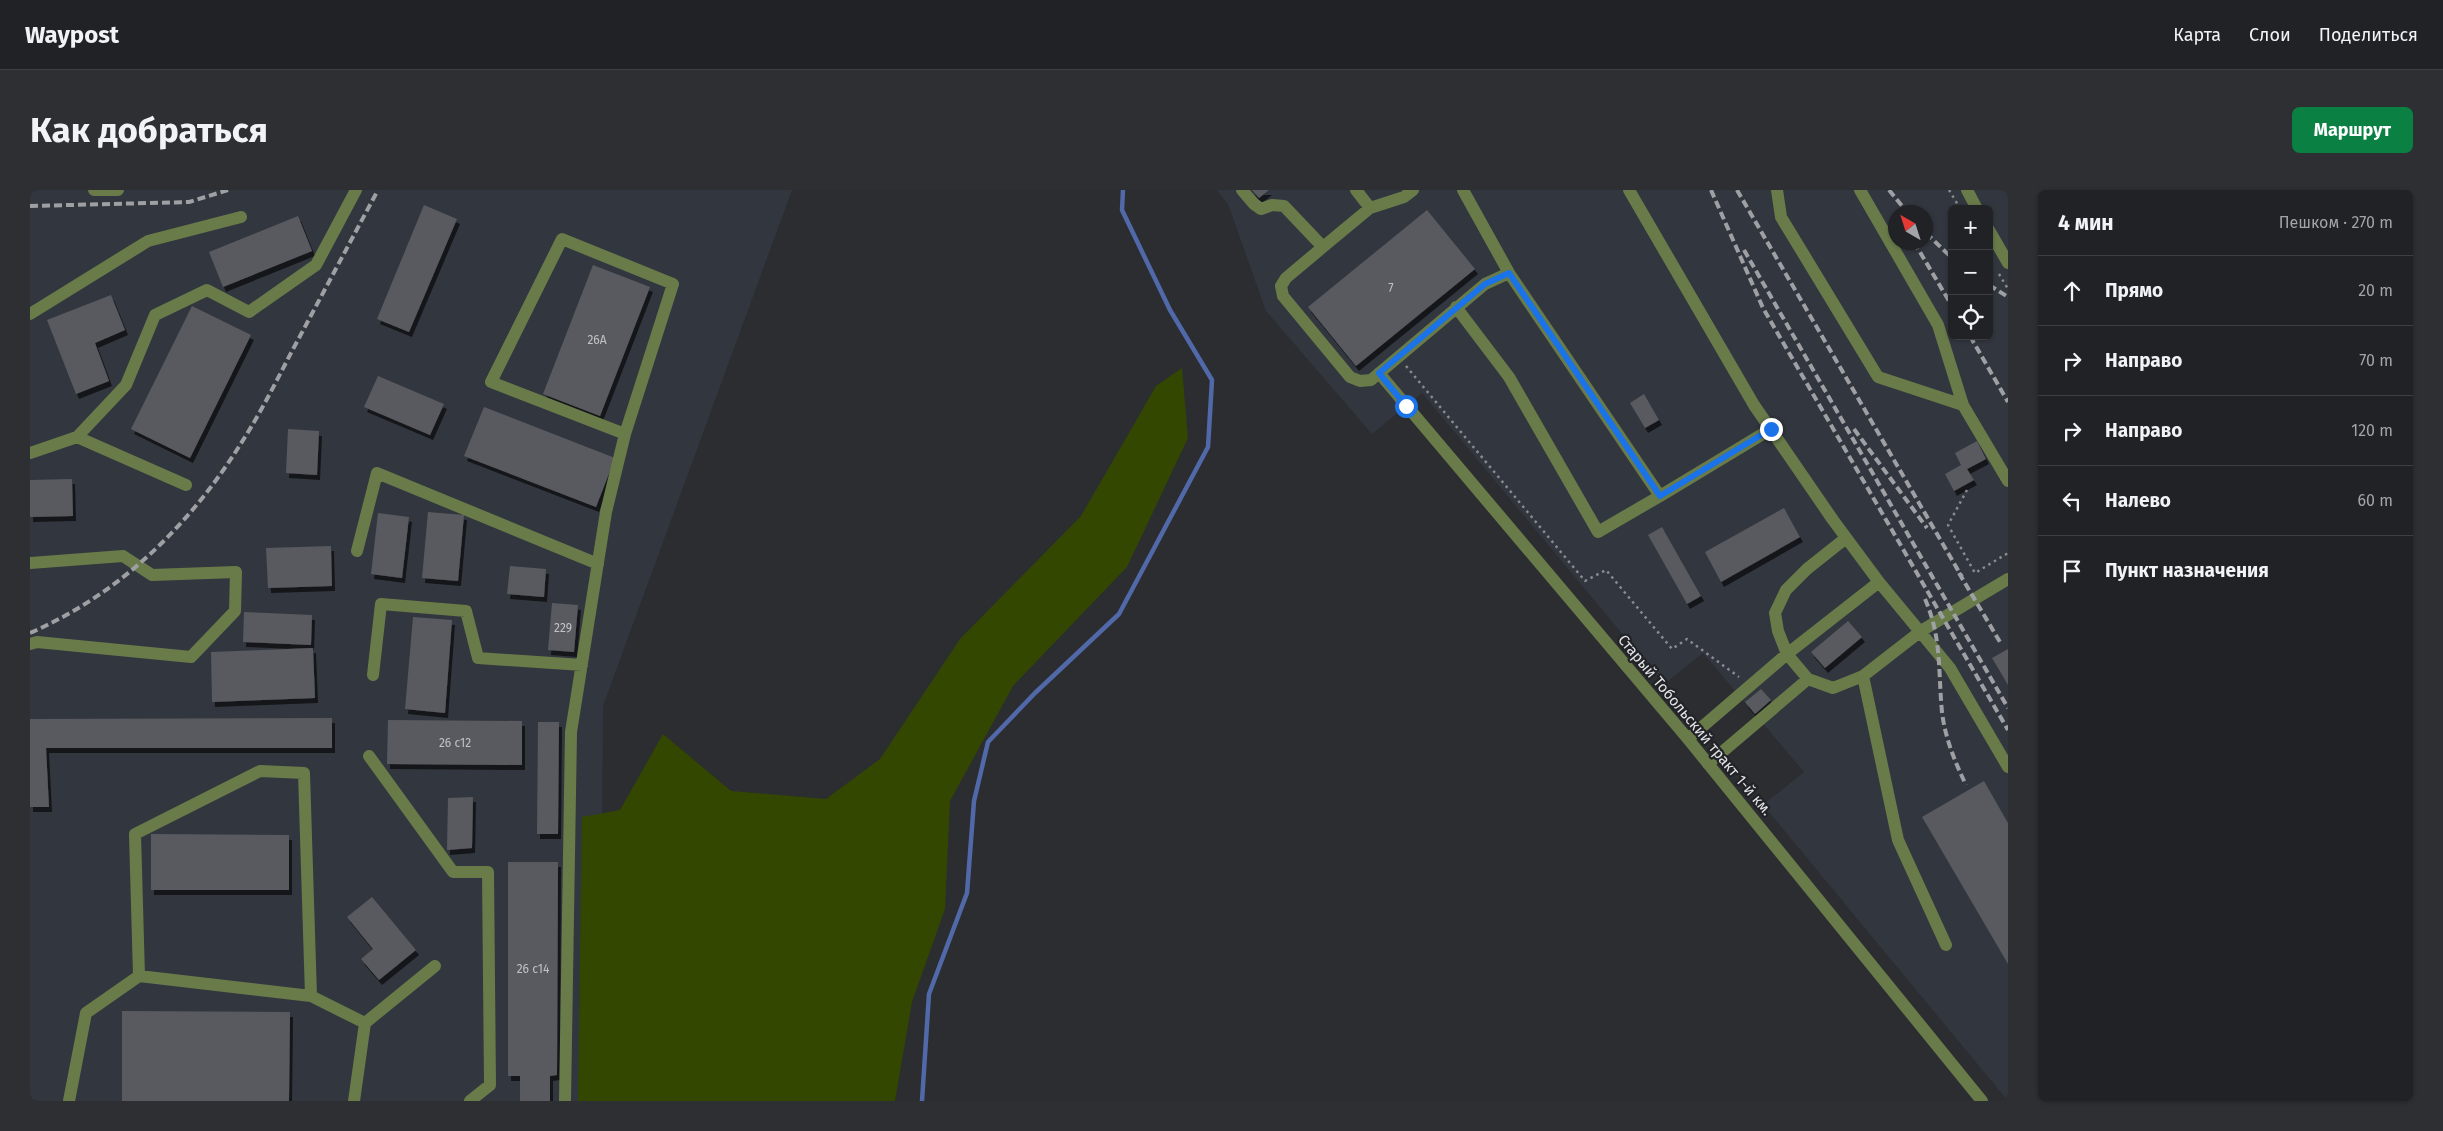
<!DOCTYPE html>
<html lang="ru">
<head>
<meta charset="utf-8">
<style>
	body { margin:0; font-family:"Fira Sans",sans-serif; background:#2d2f32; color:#f1f3f6 }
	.controls { position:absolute; right:15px; top:15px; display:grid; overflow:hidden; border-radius:8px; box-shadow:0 1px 4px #0004 }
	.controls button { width:45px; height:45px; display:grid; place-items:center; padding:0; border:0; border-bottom:1px solid #3d3f42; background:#202225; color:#f1f3f6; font:25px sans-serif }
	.compass { position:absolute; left:1858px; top:15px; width:45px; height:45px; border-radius:50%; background:#202225; box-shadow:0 1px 4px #0004; rotate:321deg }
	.stop { position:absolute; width:15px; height:15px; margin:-11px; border:4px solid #1a73e8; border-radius:50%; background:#fff }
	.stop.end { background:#1a73e8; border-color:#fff; box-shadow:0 1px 5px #0008 }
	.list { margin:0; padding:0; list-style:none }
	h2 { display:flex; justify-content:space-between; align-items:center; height:65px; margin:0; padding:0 20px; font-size:21px }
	h2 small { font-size:16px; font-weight:400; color:#a2a4a7 }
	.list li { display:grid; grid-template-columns:32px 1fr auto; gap:15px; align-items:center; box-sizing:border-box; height:70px; padding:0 20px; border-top:1px solid #3d3f42 }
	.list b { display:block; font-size:19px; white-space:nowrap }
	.list em { font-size:16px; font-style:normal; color:#a2a4a7 }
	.icon { flex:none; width:28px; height:28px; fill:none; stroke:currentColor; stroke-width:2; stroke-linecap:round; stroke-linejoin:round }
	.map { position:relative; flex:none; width:1978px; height:911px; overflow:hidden; border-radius:8px }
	header { display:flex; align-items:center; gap:30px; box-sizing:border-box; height:70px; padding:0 25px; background:#202225; border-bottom:1px solid #3d3f42 }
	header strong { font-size:24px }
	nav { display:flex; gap:28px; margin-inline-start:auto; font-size:18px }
	.intro { display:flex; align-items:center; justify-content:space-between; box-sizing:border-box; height:120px; padding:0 30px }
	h1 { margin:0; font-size:35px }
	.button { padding:12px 22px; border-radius:8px; background:#0b8043; color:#fff; font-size:18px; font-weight:700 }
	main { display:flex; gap:30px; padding:0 30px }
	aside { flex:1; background:#202225; border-radius:8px; box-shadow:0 1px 4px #0004 }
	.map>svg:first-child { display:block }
	.built { fill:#32363f; fill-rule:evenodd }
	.green { fill:#334700 }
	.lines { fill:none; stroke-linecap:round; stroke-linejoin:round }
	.stream { stroke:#5169a9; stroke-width:4.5 }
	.building { fill:#585a5f; filter:url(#shadow) }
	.path { stroke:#8a8b8f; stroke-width:2.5; stroke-dasharray:2.5 4; stroke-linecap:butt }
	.minor { stroke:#697b49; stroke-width:12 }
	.rail { stroke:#9ea0a3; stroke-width:4; stroke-dasharray:8 4; stroke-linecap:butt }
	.route { stroke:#1a73e8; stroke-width:6 }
	.labels { text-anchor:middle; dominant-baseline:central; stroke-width:4.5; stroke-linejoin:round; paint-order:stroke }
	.number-label { font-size:12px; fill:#c0c2c5 }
	.street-label { font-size:15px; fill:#e3e4e7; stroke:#222327 }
</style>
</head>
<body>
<header>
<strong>Waypost</strong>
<nav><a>Карта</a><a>Слои</a><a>Поделиться</a></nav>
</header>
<div class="intro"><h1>Как добраться</h1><a class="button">Маршрут</a></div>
<main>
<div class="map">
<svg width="1978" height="911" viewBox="0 0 1978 911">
	<defs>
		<filter id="shadow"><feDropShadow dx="3" dy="5" stdDeviation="0" flood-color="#0009"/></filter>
	</defs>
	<rect width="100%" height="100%" fill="#2b2d31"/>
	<!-- built -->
	<path class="built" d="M0,0H762L573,516L570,911H0Z
		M1187,0H1978V911L1733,615L1774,582L1673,463L1634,494L1392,203L1342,244L1236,121L1198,14ZM1922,19H1959V146H1922ZM1866,22H1896V52H1866Z"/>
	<!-- green -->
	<path class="green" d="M1152,178L1158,248L1097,377L983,496L920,611L915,719L882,812L865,911H548L552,627L590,620L633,544L701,601L796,609L850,569L930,449L1051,326L1126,196Z"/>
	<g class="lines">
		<!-- stream -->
		<path class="stream" d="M892,911L899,804L937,703L944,611L958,552L1005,503L1089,424L1178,257L1182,190L1140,120L1092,20L1093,0"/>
	</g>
	<!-- building -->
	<path class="building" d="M1222,0H1239L1229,8Z
		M394,15L427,29L379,142L347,129Z
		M1397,20L1445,79L1326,176L1278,117Z
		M268,26L282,61L193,97L179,62Z
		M563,75L620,97L570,226L513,204Z
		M81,105L95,140L65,153L79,191L46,204L17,130Z
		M162,116L221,145L160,268L101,239Z
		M348,186L414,214L400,245L334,217Z
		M1614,204L1629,230L1615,238L1600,213Z
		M454,217L585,268L566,317L434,266Z
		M258,239L289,241L287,285L256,283Z
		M1947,251L1956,269L1937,279L1944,290L1924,301L1915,284L1931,275L1925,263Z
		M42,289L43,326L0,327V290Z
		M1754,318L1770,347L1691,392L1675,362Z
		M398,322L434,325L428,391L392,388Z
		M348,323L379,327L372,388L341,384Z
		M1632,337L1671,406L1657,414L1618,345Z
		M301,356L302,396L238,398L236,358Z
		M480,376L516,379L514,407L477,404Z
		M522,413L548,415L544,462L518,460Z
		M214,422L282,425L281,455L213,452Z
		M383,427L422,430L415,523L375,519Z
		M1818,431L1832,447L1795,478L1781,462Z
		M283,458L285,508L182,512L181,462Z
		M1978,459V495L1962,468Z
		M1731,499L1741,510L1725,524L1715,512Z
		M302,528V558H16L19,617H0V529Z
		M358,530L492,531V575L357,574Z
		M508,532H529L528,644H507Z
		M1954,591L1978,633V774L1892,627Z
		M443,607L442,658L417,660L418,608Z
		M121,644L259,645V700H121Z
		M478,672H528L527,885L520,886V911H490V886H478Z
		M342,707L386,760L349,790L331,769L343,759L317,727Z
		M92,821L260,822L259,911H92Z"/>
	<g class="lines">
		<!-- path -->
		<path class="path" d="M1919,0L1928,15
			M1969,84L1978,99
			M1376,176L1555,391L1576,380L1642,459L1657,449L1709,487
			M1937,300L1918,335L1945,383L1978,363"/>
		<!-- minor -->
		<path class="minor" d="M64,0H88
			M1212,0L1224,14L1231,19L1242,15L1254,16L1293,57L1256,88L1251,96L1253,106L1320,187L1330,191L1341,190L1455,94L1479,83
			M1433,0L1479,83L1630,306L1741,239
			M1599,0L1724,215L1803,330L1849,392L1920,478L1978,577
			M1747,0L1751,27L1848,187L1933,215
			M1830,0L1908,135L1933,215L1978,291
			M1937,0L1947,19
			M1340,18L1374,7L1383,0
			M1959,40L1978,73
			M1293,57L1340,18L1326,0
			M1426,117L1479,187L1568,342L1630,306
			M0,124L118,51L211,27
			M1349,183L1658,549L1952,911
			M47,247L156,295
			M0,263L47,247L96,195L125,125L177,100L219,122L286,75L326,0
			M1816,348L1777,379L1756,400L1745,423L1748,441L1757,464L1778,489L1803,498L1833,486L1891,441L1978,389
			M327,361L347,283L568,374
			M0,373L93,366L122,385L206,382L205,421L161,467L7,452L0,454
			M343,485L351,414L436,421L448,468L552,475
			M1833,486L1868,650L1916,755
			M1658,549L1757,464L1849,392
			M339,566L423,682H458L460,895L440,911
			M1678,574L1778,489
			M109,786L281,806
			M335,833L405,776
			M39,911L56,823L109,786L105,644L230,581L274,583L281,806L335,833L324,911
			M535,911L541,542L576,322L595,244L643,94L532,49L461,192L595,244"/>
		<!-- rail -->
		<path class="rail" d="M1681,0L1733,118L1978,540
			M1707,0L1932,387
			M1859,0L1877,22
			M0,16L159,12L198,0
			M1896,43L1922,68
			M1884,52L1922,116
			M1714,60L1978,518
			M1959,95L1978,107
			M1940,146L1978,212
			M1824,239L1897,338
			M1929,383L1970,452
			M1895,409C1912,448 1908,481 1912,522C1915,548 1925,572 1936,595
			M0,443C92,403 163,332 215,247C232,220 247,190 262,161C291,107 319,54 348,0"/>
	</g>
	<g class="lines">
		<!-- route -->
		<path class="route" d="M1376,216L1349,183L1455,94L1479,83L1630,306L1741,239"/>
	</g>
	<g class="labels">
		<!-- number labels -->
		<g class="number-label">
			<text x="1361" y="98">7</text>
			<text x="567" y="150">26А</text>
			<text x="533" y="438">229</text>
			<text x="425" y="553">26 с12</text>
			<text x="503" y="779">26 с14</text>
		</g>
		<!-- street labels -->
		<g class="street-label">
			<text transform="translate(1665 535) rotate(50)">Старый Тобольский тракт 1-й км.</text>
		</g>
	</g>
</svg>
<div class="controls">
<button>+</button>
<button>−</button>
<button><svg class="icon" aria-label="locate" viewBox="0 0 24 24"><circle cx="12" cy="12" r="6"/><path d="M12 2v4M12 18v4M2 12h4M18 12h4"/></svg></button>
</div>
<svg class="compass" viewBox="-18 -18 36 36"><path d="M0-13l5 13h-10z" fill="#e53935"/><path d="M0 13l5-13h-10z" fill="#a2a4a7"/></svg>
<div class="stop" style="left:1376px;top:216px"></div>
<div class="stop end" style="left:1741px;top:239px"></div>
</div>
<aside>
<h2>4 мин<small>Пешком · 270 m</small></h2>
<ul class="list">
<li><svg class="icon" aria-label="ahead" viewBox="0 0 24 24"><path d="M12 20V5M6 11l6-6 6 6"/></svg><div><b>Прямо</b></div><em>20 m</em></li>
<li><svg class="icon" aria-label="right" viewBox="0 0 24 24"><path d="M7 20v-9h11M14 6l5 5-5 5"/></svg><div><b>Направо</b></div><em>70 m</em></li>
<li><svg class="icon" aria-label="right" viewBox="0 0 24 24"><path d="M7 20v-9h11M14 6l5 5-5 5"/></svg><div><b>Направо</b></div><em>120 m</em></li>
<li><svg class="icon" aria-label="left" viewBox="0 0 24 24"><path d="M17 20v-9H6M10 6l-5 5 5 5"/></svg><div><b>Налево</b></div><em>60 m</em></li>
<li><svg class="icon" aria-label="arrive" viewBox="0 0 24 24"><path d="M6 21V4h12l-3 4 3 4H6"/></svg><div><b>Пункт назначения</b></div></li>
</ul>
</aside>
</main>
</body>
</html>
